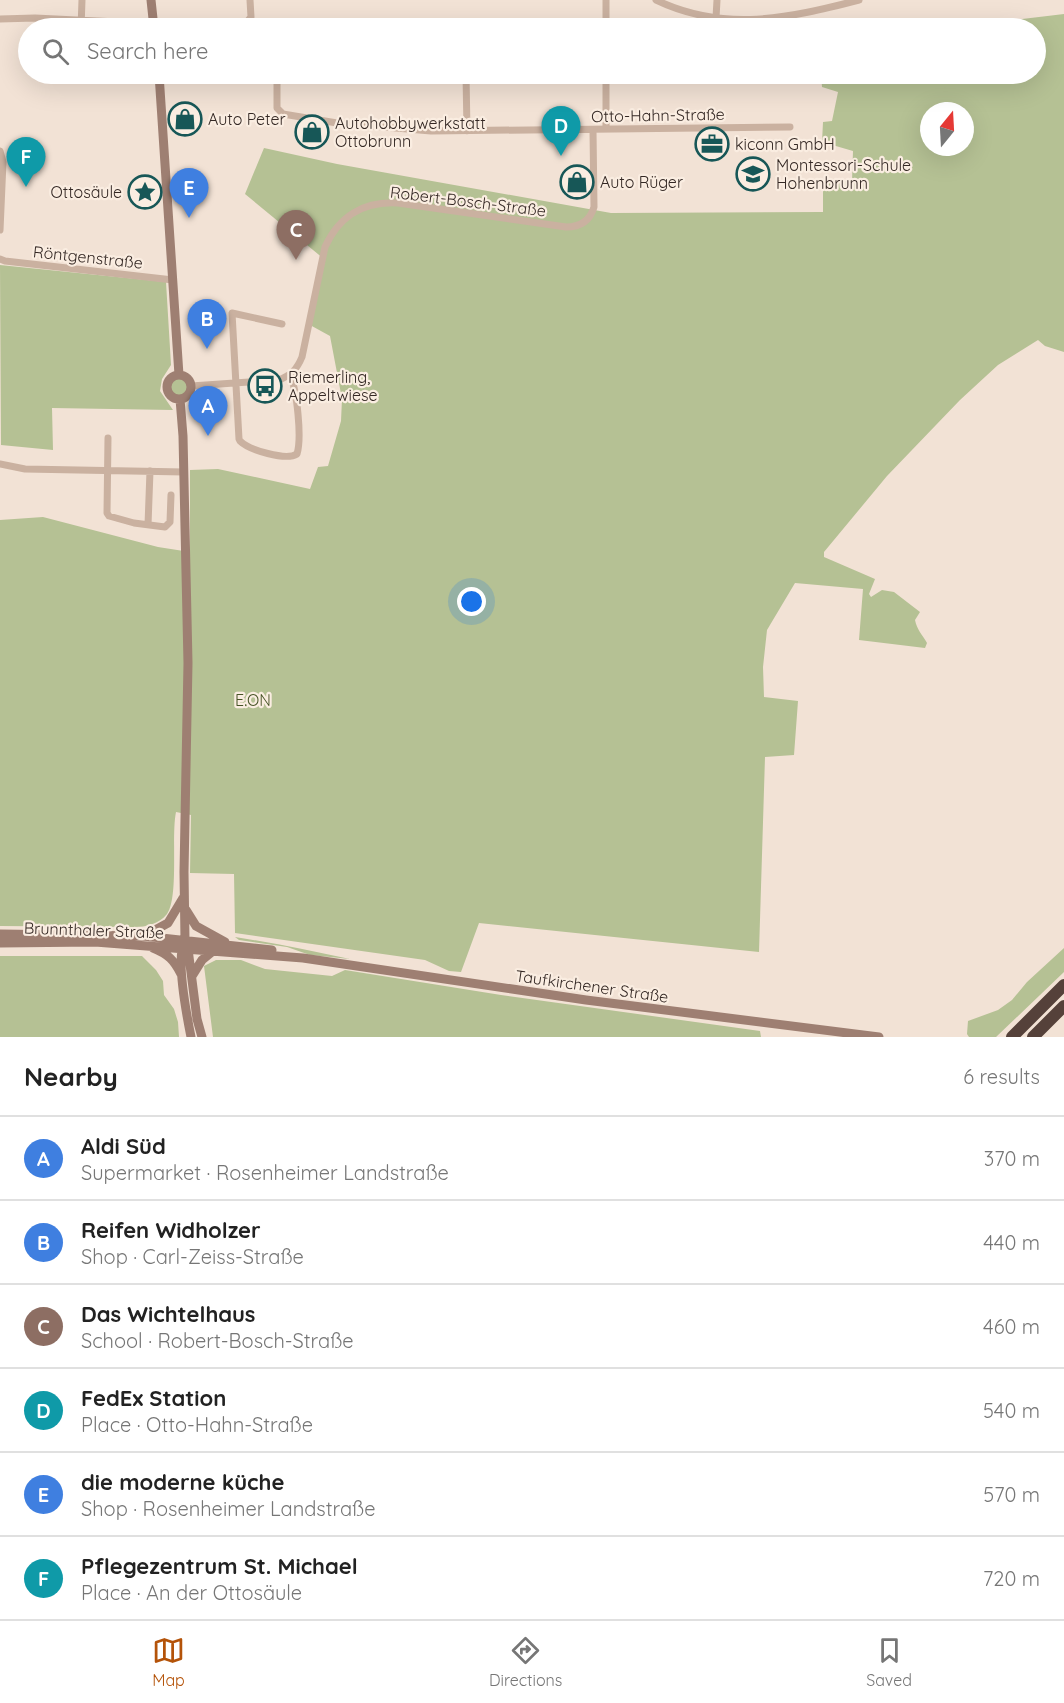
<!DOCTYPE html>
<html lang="en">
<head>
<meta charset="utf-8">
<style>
	body { margin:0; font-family:Quicksand,sans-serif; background:#f2f2f2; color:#222 }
	.compass { position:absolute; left:920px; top:102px; width:54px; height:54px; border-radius:50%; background:#fff; box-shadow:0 6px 24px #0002; rotate:18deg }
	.you { position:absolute; left:472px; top:602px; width:21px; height:21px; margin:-15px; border:4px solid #fff; border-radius:50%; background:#1a73e8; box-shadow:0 0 0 9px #1a73e833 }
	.badge { display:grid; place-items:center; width:39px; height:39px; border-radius:50%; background:#b45309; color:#fff; font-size:20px; font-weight:700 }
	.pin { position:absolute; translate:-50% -50px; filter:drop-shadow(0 2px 3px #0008) }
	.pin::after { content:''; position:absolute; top:32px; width:21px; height:18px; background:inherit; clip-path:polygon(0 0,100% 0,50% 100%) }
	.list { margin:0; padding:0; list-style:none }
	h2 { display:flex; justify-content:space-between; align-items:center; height:78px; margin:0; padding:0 24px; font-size:26px }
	h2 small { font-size:20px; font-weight:400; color:#767676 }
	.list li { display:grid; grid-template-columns:39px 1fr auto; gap:18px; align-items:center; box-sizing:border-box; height:84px; padding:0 24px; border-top:2px solid #e0e0e0 }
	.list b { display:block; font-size:22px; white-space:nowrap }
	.list p { margin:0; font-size:20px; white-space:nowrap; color:#767676 }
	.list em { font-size:20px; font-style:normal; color:#767676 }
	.icon { flex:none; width:33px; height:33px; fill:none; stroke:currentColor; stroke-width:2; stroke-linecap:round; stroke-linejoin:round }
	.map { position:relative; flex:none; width:1064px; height:1037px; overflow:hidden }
	.search { position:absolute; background:#fff; box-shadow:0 6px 24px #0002; left:18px; right:18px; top:18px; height:66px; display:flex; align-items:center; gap:15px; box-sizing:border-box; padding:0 21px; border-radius:33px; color:#767676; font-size:22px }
	.sheet { height:582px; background:#fff }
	nav { display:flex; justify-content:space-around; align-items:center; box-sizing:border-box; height:84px; border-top:2px solid #e0e0e0; background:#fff; font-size:16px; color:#767676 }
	nav a { display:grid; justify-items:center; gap:3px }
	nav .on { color:#b45309 }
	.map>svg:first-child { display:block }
	.green { fill:#b5c194; fill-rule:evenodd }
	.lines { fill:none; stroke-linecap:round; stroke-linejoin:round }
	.minor { stroke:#cab1a0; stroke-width:7 }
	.secondary { stroke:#9e7f72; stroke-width:9 }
	.motorway { stroke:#55413a; stroke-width:12 }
	.labels { text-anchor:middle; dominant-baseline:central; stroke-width:4.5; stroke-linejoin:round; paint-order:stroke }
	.street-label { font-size:16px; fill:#342824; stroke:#faede1 }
	.poi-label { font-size:16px; fill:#342824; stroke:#faede1; text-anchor:start }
	.park-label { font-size:16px; fill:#465326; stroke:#faede1 }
</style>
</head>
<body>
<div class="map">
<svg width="1064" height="1037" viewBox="0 0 1064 1037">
	<rect width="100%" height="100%" fill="#f2e2d5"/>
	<!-- green -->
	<path class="green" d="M1064,14V352L1045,346L1038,340L998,365L960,400L887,476L824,552V557L875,579L869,594L871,597L882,590L894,592L920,612L915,620C917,630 922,634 927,643L925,648L859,640L863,589L795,583L767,630L763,667L764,697L798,701L794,755L765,757L759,952L479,923L461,972L449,971L425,960L235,933L234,874L190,873L191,815L176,812C171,836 179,897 167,914C159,924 146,927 134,927L0,926V520L43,517L158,547L190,552V470L218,469L310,489L318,467L328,466L341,421L342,399L330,336L310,325L324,259L245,194L264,148L337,164L611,213L823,212V181H852L853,151L822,142L823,122L832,121L838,92L822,87L821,74H1036V28H948ZM929,111H965V147H929Z
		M0,265L166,282L171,365L162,379L160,391L173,410L52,408L53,450L1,445Z
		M170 387a9 9 0 1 1 18 0a9 9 0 1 1-18 0Z
		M235,937C274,943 312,951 350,959L310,955L287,947L239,940Z
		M1064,948V972L996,1037H969L967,1034L968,1021L998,1010L1012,1000L1027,982Z
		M0,956H142L156,970L163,981L164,995L174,1009L178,1022L179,1037H0Z
		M216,960H241L265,969L332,976L345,970L501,995L760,1031L761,1037H213L204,966Z"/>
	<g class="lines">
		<!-- minor -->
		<path class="minor" d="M606,0V28
			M656,0C725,33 789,18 859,0
			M716,18L717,0
			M0,19L35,18L241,28
			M81,28L82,0
			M242,28L251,17L250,0
			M277,74V108L283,114L337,123L431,131L790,127
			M466,74L467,131
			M606,128V74
			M0,230L3,162L0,151
			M0,259L5,261L173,280
			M282,324L232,313L239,439L240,441C249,450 286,461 297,454C302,438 297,390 290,375
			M191,386L278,380C291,376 297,369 302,357L325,247C339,216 364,201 398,203L566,227C580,227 590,221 594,207L593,130
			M108,438L107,513L109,516L134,523L165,527L170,522L171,495
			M0,464L25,469L184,472
			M148,525L150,471"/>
		<!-- secondary -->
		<path class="secondary" d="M151,0L154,28
			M159,74L179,375
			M167 387a12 12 0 1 1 24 0a12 12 0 1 1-24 0Z
			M180,399L183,436L188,663L184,872L185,940L188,949L197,1019L202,1037
			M186,910L196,926L225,942
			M0,934L143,936L272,950
			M146,935L168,923L183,898
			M184,942C176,960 187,1017 191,1037
			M0,943L95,942L303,958L586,1000L879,1037
			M153,948C168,954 174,960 181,974
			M192,976L202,960L213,951"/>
		<!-- motorway -->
		<path class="motorway" d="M1012,1037L1064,985
			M1033,1037L1064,1006"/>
	</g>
	<!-- icons -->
	<defs>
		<g id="shop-ring" transform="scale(1.725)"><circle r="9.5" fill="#faede1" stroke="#175757" stroke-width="1.5"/><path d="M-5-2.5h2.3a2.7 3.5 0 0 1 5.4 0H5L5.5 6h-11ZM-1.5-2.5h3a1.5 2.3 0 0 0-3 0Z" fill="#175757"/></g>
		<g id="office-ring" transform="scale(1.725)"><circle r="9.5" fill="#faede1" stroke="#175757" stroke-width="1.5"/><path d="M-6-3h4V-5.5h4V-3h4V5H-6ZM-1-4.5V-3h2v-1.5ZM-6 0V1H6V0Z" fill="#175757"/></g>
		<g id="school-ring" transform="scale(1.725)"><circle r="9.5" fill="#faede1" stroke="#175757" stroke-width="1.5"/><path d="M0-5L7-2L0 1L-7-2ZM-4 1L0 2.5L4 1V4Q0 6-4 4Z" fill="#175757"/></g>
		<g id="sight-ring" transform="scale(1.725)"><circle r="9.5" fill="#faede1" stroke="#175757" stroke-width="1.5"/><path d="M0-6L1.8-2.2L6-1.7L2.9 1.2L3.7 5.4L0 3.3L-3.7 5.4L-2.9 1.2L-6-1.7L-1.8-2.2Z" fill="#175757"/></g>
		<g id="bus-ring" transform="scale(1.725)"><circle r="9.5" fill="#faede1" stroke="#175757" stroke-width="1.5"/><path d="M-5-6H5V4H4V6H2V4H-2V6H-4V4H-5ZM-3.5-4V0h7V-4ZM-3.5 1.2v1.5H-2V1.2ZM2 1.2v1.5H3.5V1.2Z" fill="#175757"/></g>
	</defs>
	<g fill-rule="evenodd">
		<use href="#shop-ring" x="185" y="119"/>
		<use href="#shop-ring" x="312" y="132"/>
		<use href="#office-ring" x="712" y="144"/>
		<use href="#school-ring" x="753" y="174"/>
		<use href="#shop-ring" x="577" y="182"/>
		<use href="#sight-ring" x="145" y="192"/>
		<use href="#bus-ring" x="265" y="386"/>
	</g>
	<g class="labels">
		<!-- street labels -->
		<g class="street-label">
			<text transform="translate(658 115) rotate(-1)">Otto-Hahn-Straße</text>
			<text transform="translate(468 201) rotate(7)">Robert-Bosch-Straße</text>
			<text transform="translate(88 257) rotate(6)">Röntgenstraße</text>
			<text transform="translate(94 930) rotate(2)">Brunnthaler Straße</text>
			<text transform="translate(592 986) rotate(8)">Taufkirchener Straße</text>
		</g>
		<!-- poi labels -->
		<g class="poi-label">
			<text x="208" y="119">Auto Peter</text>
			<text x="335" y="123">Autohobbywerkstatt<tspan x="335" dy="18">Ottobrunn</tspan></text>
			<text x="735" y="144">kiconn GmbH</text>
			<text x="776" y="165">Montessori-Schule<tspan x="776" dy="18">Hohenbrunn</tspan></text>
			<text x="600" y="182">Auto Rüger</text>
			<text x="122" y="192" text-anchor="end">Ottosäule</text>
			<text x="288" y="377">Riemerling,<tspan x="288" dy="18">Appeltwiese</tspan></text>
		</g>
		<!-- park labels -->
		<g class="park-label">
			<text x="253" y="700">E.ON</text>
		</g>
	</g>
</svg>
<svg class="compass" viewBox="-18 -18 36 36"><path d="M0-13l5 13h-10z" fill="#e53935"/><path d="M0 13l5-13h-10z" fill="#767676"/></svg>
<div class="you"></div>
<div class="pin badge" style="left:208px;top:436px;background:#3f7fe0">A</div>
<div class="pin badge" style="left:207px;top:349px;background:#3f7fe0">B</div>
<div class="pin badge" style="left:296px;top:260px;background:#8d6e63">C</div>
<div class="pin badge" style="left:561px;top:156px;background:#0f9aa8">D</div>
<div class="pin badge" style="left:189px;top:218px;background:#3f7fe0">E</div>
<div class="pin badge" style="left:26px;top:187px;background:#0f9aa8">F</div>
<div class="search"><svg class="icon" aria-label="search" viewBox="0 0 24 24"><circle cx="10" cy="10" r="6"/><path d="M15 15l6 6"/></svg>Search here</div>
</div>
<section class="sheet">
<h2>Nearby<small>6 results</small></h2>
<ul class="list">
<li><span class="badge" style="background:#3f7fe0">A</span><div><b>Aldi Süd</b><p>Supermarket · Rosenheimer Landstraße</p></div><em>370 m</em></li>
<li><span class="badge" style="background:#3f7fe0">B</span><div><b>Reifen Widholzer</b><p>Shop · Carl-Zeiss-Straße</p></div><em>440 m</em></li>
<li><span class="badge" style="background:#8d6e63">C</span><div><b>Das Wichtelhaus</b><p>School · Robert-Bosch-Straße</p></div><em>460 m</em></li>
<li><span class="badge" style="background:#0f9aa8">D</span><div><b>FedEx Station</b><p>Place · Otto-Hahn-Straße</p></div><em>540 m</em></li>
<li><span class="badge" style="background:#3f7fe0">E</span><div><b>die moderne küche</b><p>Shop · Rosenheimer Landstraße</p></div><em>570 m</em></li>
<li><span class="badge" style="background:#0f9aa8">F</span><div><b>Pflegezentrum St. Michael</b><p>Place · An der Ottosäule</p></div><em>720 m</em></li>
</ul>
</section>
<nav>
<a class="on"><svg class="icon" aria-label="map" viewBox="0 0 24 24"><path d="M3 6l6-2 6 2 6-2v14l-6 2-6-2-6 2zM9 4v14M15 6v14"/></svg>Map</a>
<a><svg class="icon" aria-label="directions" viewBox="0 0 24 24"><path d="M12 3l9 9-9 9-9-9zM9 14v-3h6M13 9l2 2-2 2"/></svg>Directions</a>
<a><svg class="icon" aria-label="saved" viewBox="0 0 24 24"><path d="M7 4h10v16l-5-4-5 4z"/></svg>Saved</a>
</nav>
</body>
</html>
